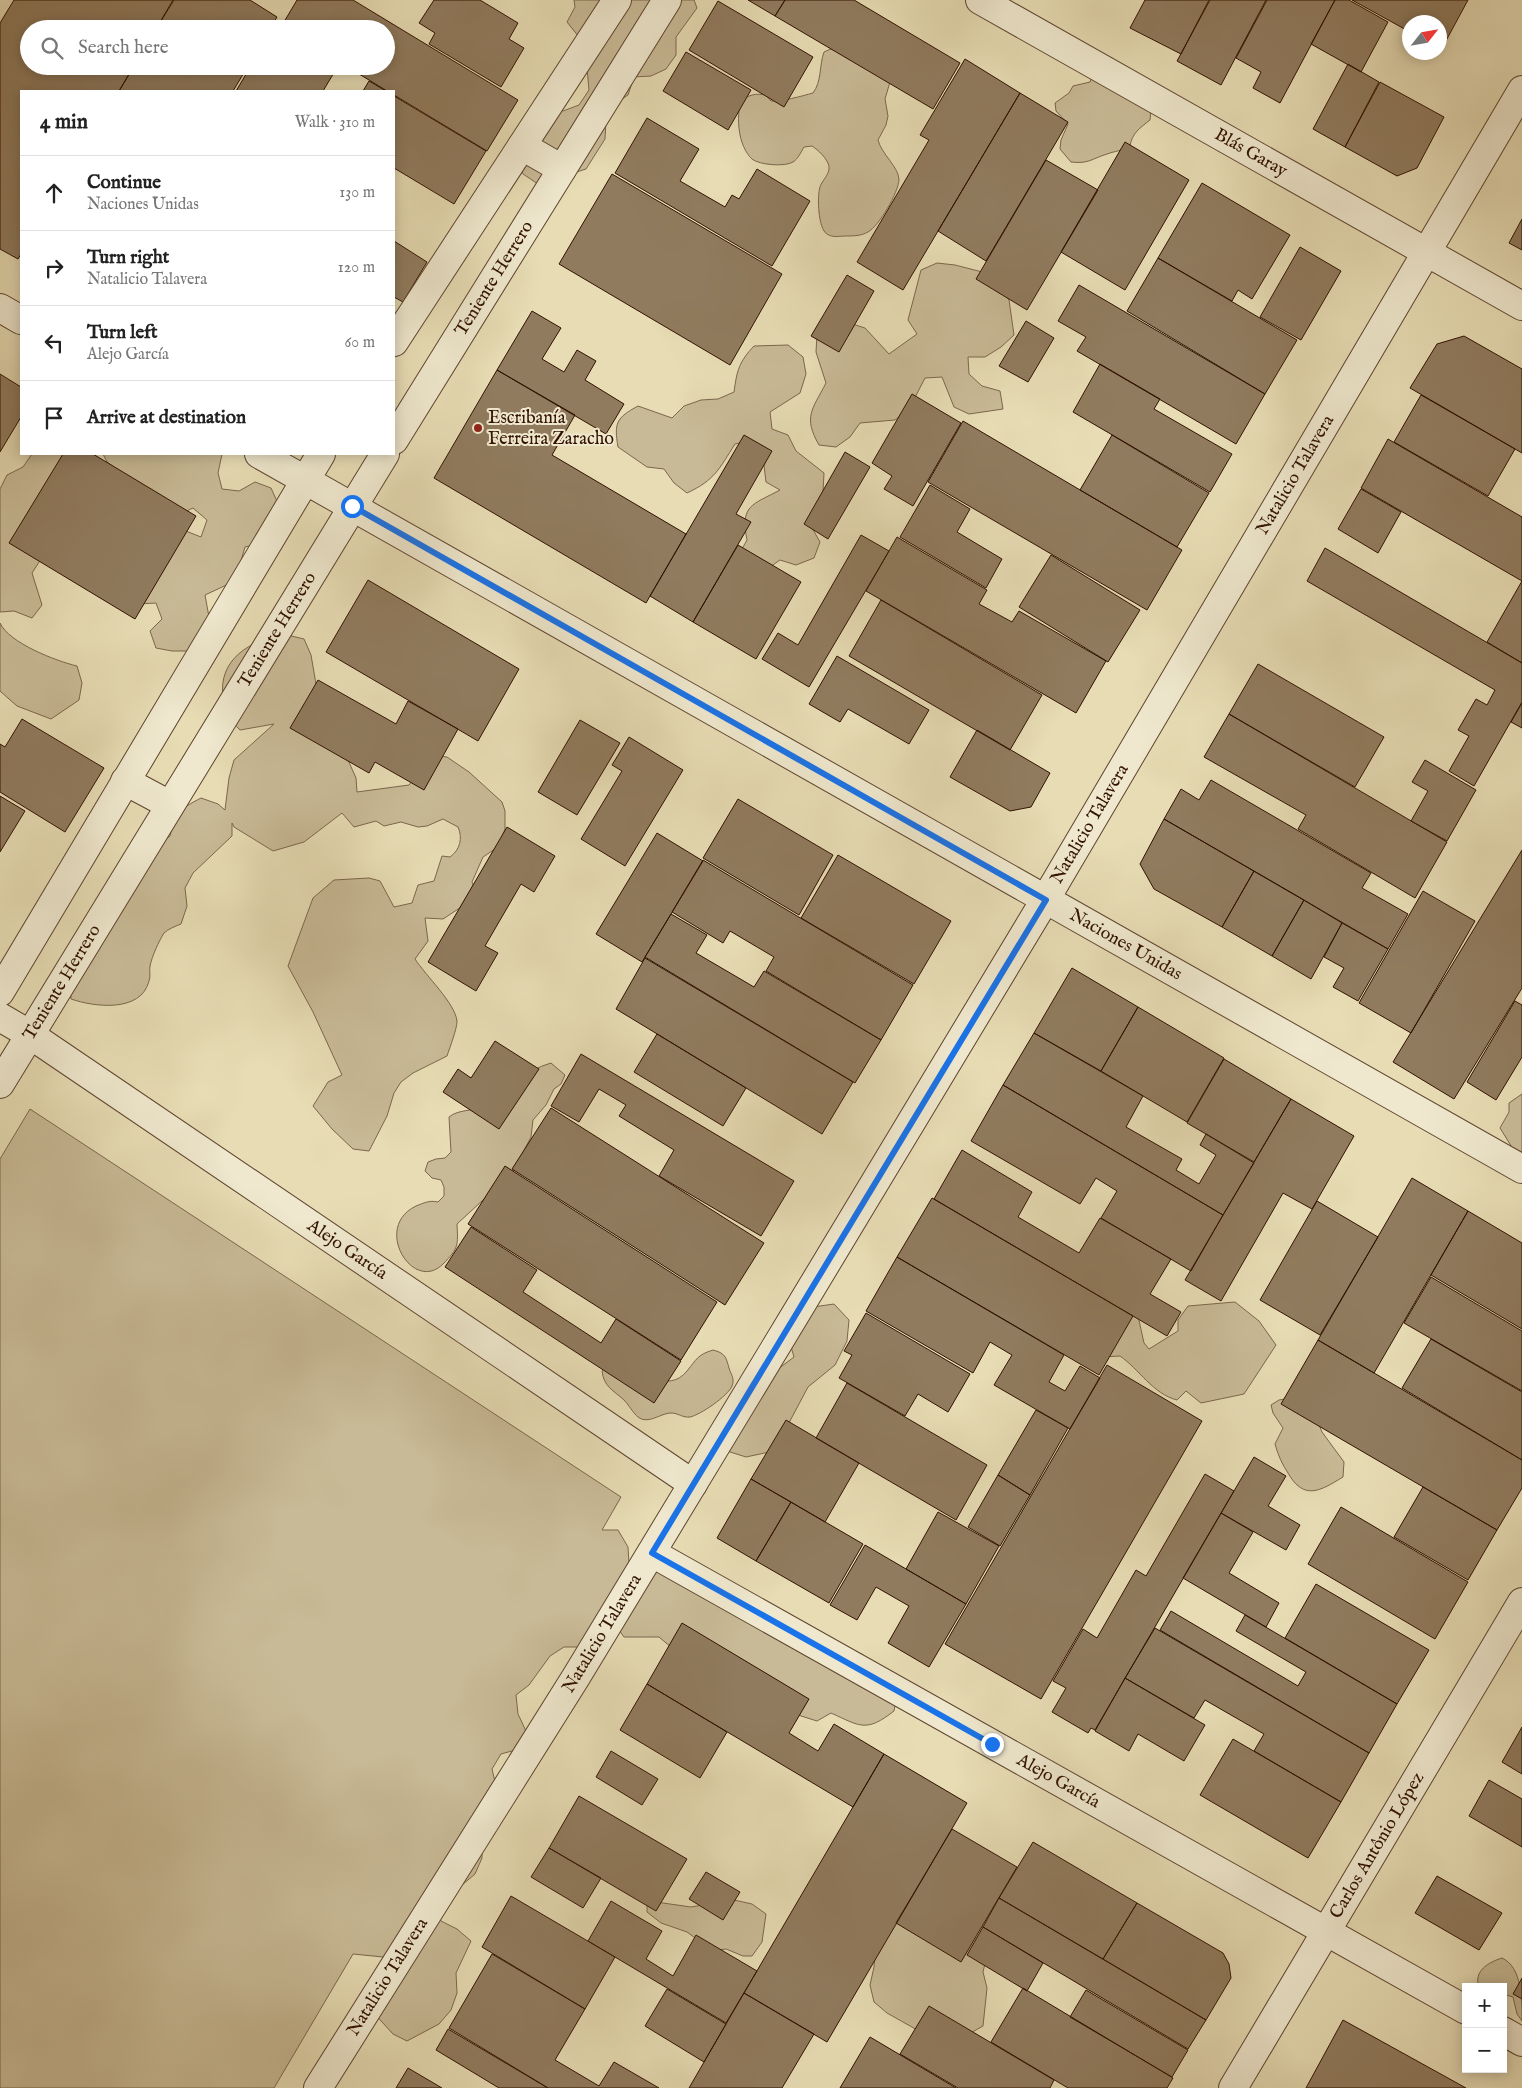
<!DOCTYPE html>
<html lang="en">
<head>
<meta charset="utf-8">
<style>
	body { margin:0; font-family:"IM FELL English",serif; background:#f6f6f6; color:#222 }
	.controls { position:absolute; right:15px; bottom:15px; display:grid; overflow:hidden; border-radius:0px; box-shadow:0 2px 12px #0003 }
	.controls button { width:45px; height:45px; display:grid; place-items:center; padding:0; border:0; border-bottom:1px solid #e0e0e0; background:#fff; color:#222; font:25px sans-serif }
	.compass { position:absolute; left:1402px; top:15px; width:45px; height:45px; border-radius:50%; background:#fff; box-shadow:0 2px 12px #0003; rotate:59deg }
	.stop { position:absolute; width:15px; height:15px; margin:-11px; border:4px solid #1a73e8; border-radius:50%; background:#fff }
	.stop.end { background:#1a73e8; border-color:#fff; box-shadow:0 1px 5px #0008 }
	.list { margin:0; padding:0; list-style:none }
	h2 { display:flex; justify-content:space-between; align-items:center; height:65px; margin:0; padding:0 20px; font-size:21px }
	h2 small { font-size:16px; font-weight:400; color:#767676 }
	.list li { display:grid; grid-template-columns:32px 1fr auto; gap:15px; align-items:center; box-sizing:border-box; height:75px; padding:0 20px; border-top:1px solid #e0e0e0 }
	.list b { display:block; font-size:19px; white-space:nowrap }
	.list p { margin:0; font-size:16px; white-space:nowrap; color:#767676 }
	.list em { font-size:16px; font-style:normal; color:#767676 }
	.icon { flex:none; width:28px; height:28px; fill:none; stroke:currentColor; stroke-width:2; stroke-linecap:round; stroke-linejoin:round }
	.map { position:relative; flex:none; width:1522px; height:2088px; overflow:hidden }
	.search { position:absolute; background:#fff; box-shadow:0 2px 12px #0003; left:20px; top:20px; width:375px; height:55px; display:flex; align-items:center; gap:12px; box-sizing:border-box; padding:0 18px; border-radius:28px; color:#767676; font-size:19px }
	.panel { position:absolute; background:#fff; box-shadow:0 2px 12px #0003; left:20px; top:90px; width:375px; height:365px; border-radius:0px }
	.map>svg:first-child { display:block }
	.green { fill:#c8ba96; stroke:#7c664c }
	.building { fill:#907b5e; stroke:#311201 }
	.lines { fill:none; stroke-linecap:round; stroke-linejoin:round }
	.minor-casing { stroke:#5e442e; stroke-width:30 }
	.minor { stroke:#efe8ce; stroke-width:28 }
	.route { stroke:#1a73e8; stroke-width:6 }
	.poi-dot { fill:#8f2418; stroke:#efe8ce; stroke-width:2 }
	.labels { text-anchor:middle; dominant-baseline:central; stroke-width:4; stroke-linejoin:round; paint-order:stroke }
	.street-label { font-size:18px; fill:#311201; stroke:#efe8ce }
	.poi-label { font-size:18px; fill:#311201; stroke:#efe8ce; text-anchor:start }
</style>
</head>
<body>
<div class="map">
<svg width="1522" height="2088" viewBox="0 0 1522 2088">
	<rect width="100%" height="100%" fill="#e7dcb4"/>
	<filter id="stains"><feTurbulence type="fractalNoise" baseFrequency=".004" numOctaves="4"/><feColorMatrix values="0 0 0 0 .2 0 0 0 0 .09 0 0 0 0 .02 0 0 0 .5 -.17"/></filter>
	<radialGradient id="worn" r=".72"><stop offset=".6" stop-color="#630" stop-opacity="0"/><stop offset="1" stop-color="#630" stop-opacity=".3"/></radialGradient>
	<!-- green -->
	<path class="green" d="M574,0H694L697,8L676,37V55L666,69L651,76L634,77L628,95L613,105L606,121L605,139L586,169L538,184L523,174L516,157L547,103L563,111L579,105L589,90L586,57L579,37L567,22L575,7Z
		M833,48L890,82L885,99L888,116L886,125L878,140C882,155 899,167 899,180C898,193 879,226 868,232C861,236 853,236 846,236C839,236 833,238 827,234C818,229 817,196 820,187C822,180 830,175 829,166C827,158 818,150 812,146L804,147C801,152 798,159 793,162C785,167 759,165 752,159C738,146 736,117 741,100C750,95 755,93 766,95L771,101C781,102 802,96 813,93C822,81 819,66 824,52Z
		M1093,73L1151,110L1150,120C1140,128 1132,133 1130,146C1122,151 1115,151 1107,154C1091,159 1089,164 1071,162L1060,149L1061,140L1068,124L1056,111L1055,103L1069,93L1073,86L1090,82Z
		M937,263L955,265L990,274L1009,300L1014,335L1001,347L985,357H968L969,374L982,386L1000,391L1003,409L969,414L954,407L942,377L925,378L909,409L895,420L860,423L850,437L836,447L819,445C803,417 812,410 826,383L816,352L817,335L849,323L865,328L889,354L917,334L908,320L921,270Z
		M788,345L803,357L806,374L800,393L770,412L772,429L788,435L796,451L824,473L823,492L811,526L820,542L814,558L796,565L780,560L751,580L739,554L747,540C740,505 752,505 780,490L766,482L764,465L768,449L753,441L735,444C719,469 715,480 687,493L674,483L664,469L647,467L618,447C614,423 616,418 638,406L672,418L684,406L701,400L718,399L734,392C737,370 739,362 754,346Z
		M32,454H69L41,559L32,573L42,605L32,618L14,611L0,612V489L7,475L23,467Z
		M103,454H222L218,473L222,489L239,491L255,482L271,488L285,519L262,543L245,547L235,581L205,595L211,628L190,651H172L156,648L150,631L162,619L156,603L138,604L168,524L201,537L207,520L193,508L178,515L107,462Z
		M0,623C9,643 56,661 77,666L82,683L79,700L51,719L17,706L0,691Z
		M283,634L304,639L311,655L317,690L356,778L357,792L409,785L430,758L438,756L447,757L469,772L502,802L505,811V829L498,847L483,857L472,882L475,890L472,900L443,919L425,918L428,941L415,959C426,976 455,1003 457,1021C457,1029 450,1047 447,1056L413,1073L401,1082L394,1093L387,1116L369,1151L353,1149L332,1129L313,1106L328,1082L342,1075L313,1012L288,966L313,898L334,880L369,878L380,881L394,907L412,903L418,885L434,881L442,856L450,857C460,850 463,838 458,827L443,819L427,826L418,827L401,822L384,826L376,821L354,827L342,813L304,842L273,851L234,827L232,823V836L193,873L185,888L187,906L181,924C176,926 168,929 164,933C159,941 152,956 150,966C149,971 151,976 149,981C141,1013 94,1007 71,999L70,982L143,857L170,836C175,812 180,809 201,798L218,804L225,810L229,778L234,760L274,724L240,730C230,720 224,712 223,697C218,659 250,641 283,634Z
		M551,1063L565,1075L561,1084L554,1089L546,1105L533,1120L531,1137L505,1187L483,1200L457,1224C458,1245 459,1248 443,1264C413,1294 372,1227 416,1206C424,1203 429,1200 438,1202L444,1196V1187L441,1180L432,1178L425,1171L428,1162L436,1159L445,1158L451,1152L449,1117C459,1109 471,1112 482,1106C506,1094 524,1070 551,1063Z
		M1522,1094V1158L1518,1157L1500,1128L1509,1112V1103Z
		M30,1109L621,1497L602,1530H618L628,1547L629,1564L656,1568L827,1646L862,1654L888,1679L897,1695L894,1711C866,1733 860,1726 831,1713L817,1721L801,1716L672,1648L659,1637H624L614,1623L582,1647H564L550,1656L529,1685L516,1695L518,1714L526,1731L519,1749L501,1754L492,1769L496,1786L482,1821V1858L475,1874L462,1885L445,1891L434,1905L441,1921L457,1929L471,1941L456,1973L457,1993L451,2010L439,2024L407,2041L393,2034L371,2010L398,1966L383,1957L353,1954L274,2088H0V1159Z
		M1055,1265L1138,1316L1144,1343L1149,1349L1178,1331V1320L1188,1306L1235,1302L1259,1321L1276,1345L1244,1394L1201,1403L1186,1391L1177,1400C1153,1394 1139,1369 1120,1356L1102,1357L1046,1281Z
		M834,1304L849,1320L847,1341L835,1365L808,1387L774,1451L746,1457L727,1451L750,1390L794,1357L786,1330L806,1308Z
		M713,1350C725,1353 726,1357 729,1368C731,1375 735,1378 732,1386C728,1396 700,1415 690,1417C683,1418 678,1413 671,1413C661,1413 648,1425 638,1417C634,1414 628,1404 624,1400C613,1390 604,1387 602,1371L617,1363C638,1372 669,1394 687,1371C697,1359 697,1355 713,1350Z
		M1296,1397L1315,1415L1322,1432L1344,1462L1343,1477C1320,1491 1304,1501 1288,1473C1282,1464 1278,1455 1275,1444L1283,1428L1273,1413L1271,1405L1279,1400Z
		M734,1900L752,1904L766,1914L762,1942L752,1956H743L726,1949L717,1950L709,1948L687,1932L661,1923L647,1912V1903L656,1902L691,1907Z
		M890,1918L963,1930L978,1939L987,1955L983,1972L987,1988L983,2026L953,2043L935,2040L887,2013L874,2002L870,1985L874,1967L877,1930Z
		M1502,1958C1522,1967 1522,1999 1522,2021L1517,2014L1513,1997L1503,1994V1987H1479C1473,1971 1489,1962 1502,1958Z"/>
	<!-- building -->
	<path class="building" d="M14,0H173L156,29H29V66H134L119,91H21V254L18,259L0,249V23Z
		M174,0H250L277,17L270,29H156Z
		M297,0H353L518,100L487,151L394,95V91H387L346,66H386V29H284L281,27Z
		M434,0H480L518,23L509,39L524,48L501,87L429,44L435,33L419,23Z
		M748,0H785L775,16Z
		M785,0H854L960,63L933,109L775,16Z
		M1145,0H1209L1181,54L1130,28Z
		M1210,0H1266L1221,85L1177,61Z
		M1267,0H1335L1280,103L1253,88L1261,72L1236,58Z
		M1335,0H1349L1388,22L1361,72L1311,44Z
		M1352,0H1468L1441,50L1440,49V22H1410V32Z
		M718,1L813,57L784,107L689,50Z
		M686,52L751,90L728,130L663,91Z
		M965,59L1020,93L903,290L857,262L929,140L920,135Z
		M1348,64L1379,82L1345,147L1313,129Z
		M134,66H248L233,91H119Z
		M251,66H338L323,91H236Z
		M369,81L386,91H363Z
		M1380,82L1444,117L1417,168L1397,176L1345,147Z
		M1020,93L1068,122L986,261L938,231Z
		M394,96L486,151L454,204L394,168Z
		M647,118L699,149L680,181L725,207L732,195L739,199L757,169L810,201L772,266L615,173Z
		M1125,142L1189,180L1125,290L1061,252Z
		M1046,160L1098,190L1027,310L976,279Z
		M612,174L782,274L730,365L559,264Z
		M1202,183L1290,235L1252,299L1238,290L1232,301L1158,258Z
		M1522,219V250L1509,243Z
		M394,241L427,262L403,302L394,297Z
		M1300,247L1341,271L1301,340L1260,317Z
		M1158,258L1297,340L1265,394L1127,311Z
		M847,275L874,291L839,352L811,336Z
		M1079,285L1265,394L1236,444L1077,351L1086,337L1058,321Z
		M532,311L561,328L542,359L564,372L577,350L596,361L585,380L624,404L606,434L497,370Z
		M1026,321L1054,338L1028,382L999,366Z
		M1464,336L1522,369V453L1410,388L1437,344Z
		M1100,364L1160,399L1154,409L1232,454L1210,492L1073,412Z
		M497,370L575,415L552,455L686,534L646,603L434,478Z
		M0,374L21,387V417L0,452Z
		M912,394L961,423L913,506L884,489L892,476L872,463Z
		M1421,395L1515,449L1488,496L1394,442Z
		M963,421L1182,550L1147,610L928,482Z
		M744,435L772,451L736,514L751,522L693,622L650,596Z
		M1112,435L1209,493L1177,547L1080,490Z
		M1388,439L1522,517V581L1361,488Z
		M845,452L870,467L828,539L804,524Z
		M63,454H93L196,516L135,619L9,543Z
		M930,485L970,509L957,532L1002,559L986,588L900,537Z
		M1361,489L1401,512L1378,553L1338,529Z
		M861,535L889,551L809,687L762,659L778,633L798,645Z
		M897,537L987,590L979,604L1012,622L1019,611L1106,661L1076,713L866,591Z
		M738,545L801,582L756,659L693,622Z
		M1325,548L1522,663V702L1474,786L1449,771L1469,736L1458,730L1476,699L1487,705L1495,690L1307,581Z
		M1051,555L1140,610L1108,662L1019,607Z
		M368,580L519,669L478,741L326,652Z
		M1522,581V663L1487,642Z
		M881,600L1042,695L1010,750L849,656Z
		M837,656L929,710L909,744L848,709L840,722L809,704Z
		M1258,664L1384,737L1355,787L1229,714Z
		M318,680L396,724L408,701L458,729L424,790L375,762L369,773L290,728Z
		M1522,703V728L1511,722Z
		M1229,714L1447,842L1415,898L1298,829L1306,815L1204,757Z
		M22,719L104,768L65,832L0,792V744L5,747Z
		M580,720L620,743L577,815L538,792Z
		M977,730L1050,773L1031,807L1010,811L950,777Z
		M629,737L683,770L625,866L581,839L622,771L612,765Z
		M1425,760L1476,790L1447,841L1411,821L1428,791L1412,782Z
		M1211,780L1371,873L1362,888L1408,914L1388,949L1164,819L1181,789L1199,800Z
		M0,796L25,811L0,852Z
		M738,799L833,855L799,915L703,858Z
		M1164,819L1254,871L1222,927L1154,889L1140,864Z
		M507,827L555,856L534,892L521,884L485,946L498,953L476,991L428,962Z
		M657,833L703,861L642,962L596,934Z
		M1522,850V988L1454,1099L1393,1062Z
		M838,855L951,921L914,984L801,918Z
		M703,860L913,985L881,1040L766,971L774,957L730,931L723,943L672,912Z
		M1254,871L1304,900L1272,956L1222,927Z
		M1423,891L1475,921L1411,1033L1359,1003Z
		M1304,900L1342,923L1311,979L1272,956Z
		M671,914L707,935L696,953L754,987L764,971L881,1040L855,1083L645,957Z
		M1342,923L1388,949L1358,1001L1333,987L1344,968L1324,957Z
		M645,958L853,1082L822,1134L616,1009Z
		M1072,968L1138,1007L1101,1071L1034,1033Z
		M1515,1001L1522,1005V1057L1496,1100L1467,1082Z
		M1138,1007L1224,1058L1187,1122L1101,1071Z
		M1034,1033L1143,1096L1126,1127L1182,1159L1176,1170L1199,1184L1216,1155L1200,1145L1206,1134L1254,1163L1223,1215L1003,1085Z
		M657,1034L746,1088L723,1126L634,1072Z
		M495,1041L539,1069L499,1129L443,1092L458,1069L471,1078Z
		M581,1054L794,1181L761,1236L659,1176L674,1150L619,1116L626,1105L599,1089L579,1122L551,1106Z
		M1224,1059L1291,1099L1254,1162L1187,1123Z
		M1003,1085L1223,1215L1191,1271L1101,1218L1117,1191L1096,1178L1080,1204L971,1141Z
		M1291,1099L1354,1136L1312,1209L1283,1193L1221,1301L1185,1280Z
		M551,1108L764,1243L725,1305L512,1169Z
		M962,1150L1032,1192L1018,1217L1079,1253L1100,1218L1171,1259L1150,1294L1181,1312L1167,1336L934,1199Z
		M505,1166L717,1302L681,1360L468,1224Z
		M1412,1178L1468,1211L1374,1373L1318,1340Z
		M932,1198L1133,1316L1099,1375L897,1257Z
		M1317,1201L1378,1237L1320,1335L1260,1300Z
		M1468,1211L1522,1243V1329L1431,1275Z
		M471,1227L537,1270L523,1292L601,1343L616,1319L681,1361L654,1403L445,1267Z
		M897,1257L1064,1355L1049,1382L1065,1391L1080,1366L1100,1378L1070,1429L994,1385L1012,1355L990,1342L973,1373L866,1311Z
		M1431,1277L1522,1331V1391L1404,1323Z
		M866,1313L970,1374L948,1412L918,1394L905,1416L839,1378L852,1355L844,1351Z
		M1431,1339L1522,1392V1460L1402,1388Z
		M1318,1340L1522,1460V1488L1497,1530L1281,1404Z
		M1107,1365L1202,1421L1041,1699L945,1644Z
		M847,1383L987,1465L956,1520L816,1438Z
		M1036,1410L1068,1428L1030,1495L998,1475Z
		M786,1420L859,1463L825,1522L751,1479Z
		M1254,1457L1286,1476L1268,1506L1300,1525L1286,1550L1221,1513Z
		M1205,1474L1234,1491L1095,1730L1091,1728L1088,1733L1052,1712L1066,1688L1053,1681L1083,1629L1097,1638L1136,1570L1146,1576Z
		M998,1475L1030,1495L1000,1546L968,1527Z
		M751,1479L791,1502L756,1561L717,1538Z
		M1423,1487L1497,1530L1468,1580L1394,1537Z
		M791,1502L863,1544L829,1603L756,1561Z
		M1341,1507L1468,1582L1435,1639L1308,1564Z
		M938,1512L999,1546L966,1604L906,1569Z
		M1221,1513L1253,1532L1229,1573L1279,1603L1266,1627L1183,1578Z
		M865,1545L966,1604L929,1667L888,1643L909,1606L876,1587L857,1620L830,1605Z
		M1316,1584L1429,1650L1397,1704L1285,1638Z
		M1171,1611L1298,1686L1306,1672L1236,1631L1245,1615L1397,1704L1369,1753L1160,1630Z
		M682,1623L809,1699L789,1733L818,1751L834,1724L884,1754L853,1807L647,1684Z
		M1155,1628L1369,1753L1341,1802L1254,1751L1264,1734L1205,1700L1194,1718L1125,1678Z
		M1125,1678L1205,1725L1184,1761L1138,1734L1129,1751L1095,1731Z
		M647,1684L727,1732L700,1778L620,1730Z
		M1522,1727V1774L1502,1762Z
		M1233,1739L1341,1802L1308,1858L1200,1795Z
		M611,1751L658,1779L642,1805L596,1777Z
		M884,1754L967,1803L827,2042L744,1993Z
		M1489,1780L1522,1799V1847L1469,1816Z
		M579,1796L687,1859L656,1911L549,1848Z
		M952,1829L1017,1867L961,1962L896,1923Z
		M1033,1842L1137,1903L1103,1959L999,1898Z
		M549,1848L601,1878L583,1908L531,1877Z
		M706,1872L740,1892L723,1920L689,1899Z
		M1437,1876L1502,1913L1479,1950L1415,1913Z
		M511,1896L615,1957L585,2009L482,1947Z
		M999,1898L1206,2020L1188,2049L983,1927Z
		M611,1901L662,1931L646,1959L673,1976L696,1935L757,1971L726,2023L588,1941Z
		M1137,1903L1223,1953L1229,1964L1231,1978L1206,2020L1103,1959Z
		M983,1927L1043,1963L1027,1991L967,1955Z
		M492,1954L585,2009L555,2060L599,2086L614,2062L659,2088H548L449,2028Z
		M1522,1978V1999L1513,1994Z
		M1023,1988L1173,2078L1167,2088H1068L991,2042Z
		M667,1989L726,2024L704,2062L645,2026Z
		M1086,1990L1188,2050L1172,2077L1070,2017Z
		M744,1993L814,2034L782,2088H689Z
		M929,2006L1054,2080L1050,2088H958L900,2054Z
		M1343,2020L1466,2088H1306Z
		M448,2029L548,2088H499L436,2050Z
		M870,2037L956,2088H840Z
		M408,2068L442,2088H396Z"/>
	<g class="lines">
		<!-- minor casing -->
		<g class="minor-casing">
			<g id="minor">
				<path id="s1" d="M980,0L1522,306"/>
				<path d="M522,146L562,169"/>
				<path d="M0,308L21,320"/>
				<path d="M394,342L617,0"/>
				<path id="s2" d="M394,440L667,0"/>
				<path id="s3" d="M259,454L1522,1169"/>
				<path d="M125,781L170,805"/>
				<path d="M0,992L321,454"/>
				<path id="s4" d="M0,1017L29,1034L693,1484"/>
				<path id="s5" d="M0,1084L385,454"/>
				<path id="s6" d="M652,1553L1466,2010"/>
				<path d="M1503,2031L1522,2042"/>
				<path id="s7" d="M318,2088L576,1677L786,1330L1045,900L1522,90"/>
				<path id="s8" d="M1233,2088L1522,1602"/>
			</g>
		</g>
		<!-- minor -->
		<use href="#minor" class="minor"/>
	</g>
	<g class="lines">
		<!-- route -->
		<path class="route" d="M352,506L1046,900L652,1553L992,1744"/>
	</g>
	<!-- markers -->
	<circle class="poi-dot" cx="478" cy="428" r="5"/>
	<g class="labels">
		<!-- street labels -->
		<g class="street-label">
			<text stroke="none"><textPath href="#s1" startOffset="311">Blás Garay</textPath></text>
			<text stroke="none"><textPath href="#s2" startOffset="190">Teniente Herrero</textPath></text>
			<text stroke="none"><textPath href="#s7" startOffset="1886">Natalicio Talavera</textPath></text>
			<text stroke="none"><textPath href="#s5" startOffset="532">Teniente Herrero</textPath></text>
			<text stroke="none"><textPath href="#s7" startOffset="1481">Natalicio Talavera</textPath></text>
			<text stroke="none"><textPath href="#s3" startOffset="996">Naciones Unidas</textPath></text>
			<text stroke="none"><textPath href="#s5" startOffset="119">Teniente Herrero</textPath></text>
			<text stroke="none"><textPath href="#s4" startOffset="418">Alejo García</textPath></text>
			<text stroke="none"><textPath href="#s7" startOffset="536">Natalicio Talavera</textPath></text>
			<text stroke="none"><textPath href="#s6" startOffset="466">Alejo García</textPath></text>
			<text stroke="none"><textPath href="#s8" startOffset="282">Carlos Antônio López</textPath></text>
			<text stroke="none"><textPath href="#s7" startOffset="131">Natalicio Talavera</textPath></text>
		</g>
		<!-- poi labels -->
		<g class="poi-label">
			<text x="488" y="418">Escribanía<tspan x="488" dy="21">Ferreira Zaracho</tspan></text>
		</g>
	</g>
	<rect width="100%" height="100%" filter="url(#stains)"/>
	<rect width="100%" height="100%" fill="url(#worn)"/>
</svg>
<div class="controls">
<button>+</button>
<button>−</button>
</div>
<svg class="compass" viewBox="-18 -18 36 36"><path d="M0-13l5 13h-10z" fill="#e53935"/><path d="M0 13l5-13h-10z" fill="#767676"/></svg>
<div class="stop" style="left:352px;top:506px"></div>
<div class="stop end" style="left:992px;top:1744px"></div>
<div class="search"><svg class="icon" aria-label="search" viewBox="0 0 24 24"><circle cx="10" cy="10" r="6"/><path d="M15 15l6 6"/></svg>Search here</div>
<section class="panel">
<h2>4 min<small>Walk · 310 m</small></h2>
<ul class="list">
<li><svg class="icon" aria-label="ahead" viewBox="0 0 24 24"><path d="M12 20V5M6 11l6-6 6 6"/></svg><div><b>Continue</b><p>Naciones Unidas</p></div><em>130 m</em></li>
<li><svg class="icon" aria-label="right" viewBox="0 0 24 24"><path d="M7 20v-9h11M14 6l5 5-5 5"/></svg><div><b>Turn right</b><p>Natalicio Talavera</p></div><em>120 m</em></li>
<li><svg class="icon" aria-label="left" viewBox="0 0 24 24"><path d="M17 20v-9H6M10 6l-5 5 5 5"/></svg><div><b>Turn left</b><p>Alejo García</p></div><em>60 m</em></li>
<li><svg class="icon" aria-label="arrive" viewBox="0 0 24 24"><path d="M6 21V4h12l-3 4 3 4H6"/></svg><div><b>Arrive at destination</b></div></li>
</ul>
</section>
</div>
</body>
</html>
